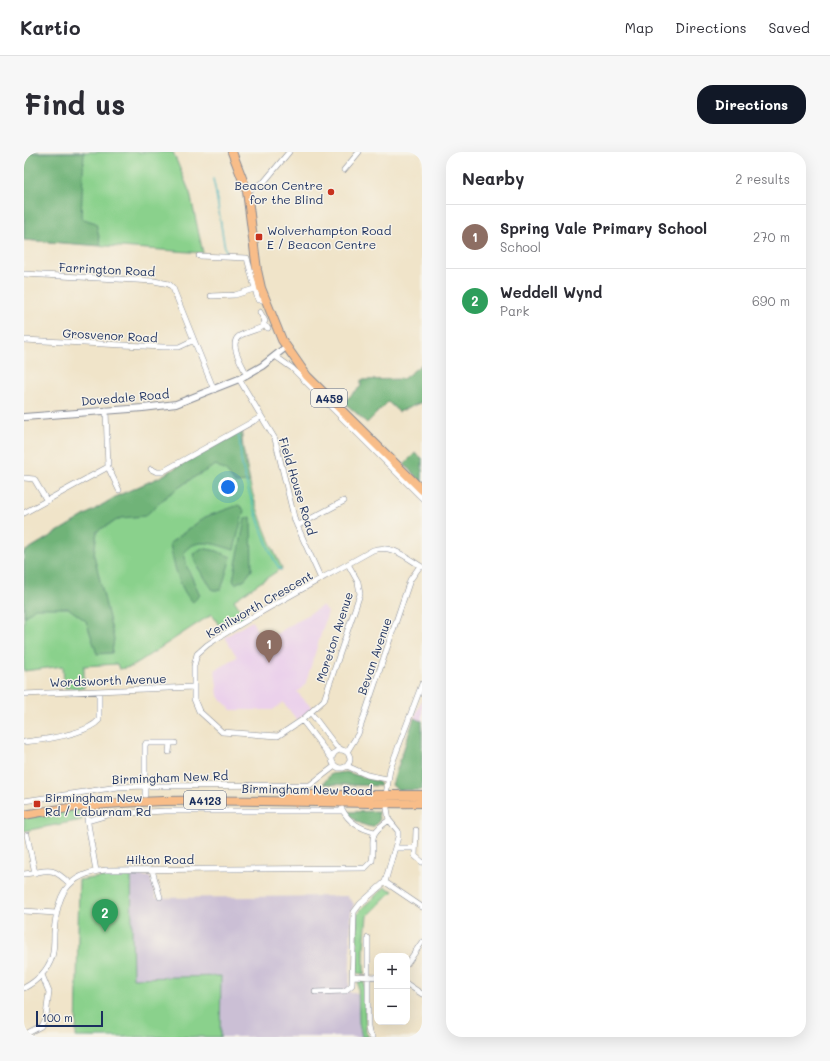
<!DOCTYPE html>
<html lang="en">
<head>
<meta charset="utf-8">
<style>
	body { margin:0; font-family:Mali,sans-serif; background:#f7f7f7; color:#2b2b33 }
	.controls { position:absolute; right:12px; bottom:12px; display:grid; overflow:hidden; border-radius:8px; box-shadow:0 4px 16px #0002 }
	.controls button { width:36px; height:36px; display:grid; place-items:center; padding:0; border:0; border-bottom:1px solid #e1e1e2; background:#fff; color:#2b2b33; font:20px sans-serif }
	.scale { position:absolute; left:12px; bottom:10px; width:67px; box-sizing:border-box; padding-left:4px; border:2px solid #1b2f5e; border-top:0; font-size:11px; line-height:14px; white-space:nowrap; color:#1b2f5e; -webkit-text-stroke:3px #f7f3e8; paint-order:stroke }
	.you { position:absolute; left:204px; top:335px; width:14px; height:14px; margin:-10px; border:3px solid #fff; border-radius:50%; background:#1a73e8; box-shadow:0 0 0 6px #1a73e833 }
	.badge { display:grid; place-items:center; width:26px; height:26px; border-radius:50%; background:#111827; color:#fff; font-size:13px; font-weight:700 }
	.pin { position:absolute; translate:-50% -33px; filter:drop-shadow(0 1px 2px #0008) }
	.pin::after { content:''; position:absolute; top:21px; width:14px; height:12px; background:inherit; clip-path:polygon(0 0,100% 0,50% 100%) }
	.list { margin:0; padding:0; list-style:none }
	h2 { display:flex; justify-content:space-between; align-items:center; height:52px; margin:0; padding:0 16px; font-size:17px }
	h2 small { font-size:13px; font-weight:400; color:#7c7c81 }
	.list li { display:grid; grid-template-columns:26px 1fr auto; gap:12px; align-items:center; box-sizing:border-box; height:64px; padding:0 16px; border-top:1px solid #e1e1e2 }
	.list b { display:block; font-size:15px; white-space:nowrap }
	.list p { margin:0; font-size:13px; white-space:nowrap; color:#7c7c81 }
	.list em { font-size:13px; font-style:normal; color:#7c7c81 }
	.map { position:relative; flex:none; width:398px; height:885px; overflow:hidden; border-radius:16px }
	header { display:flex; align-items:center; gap:24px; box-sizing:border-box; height:56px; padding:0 20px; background:#fff; border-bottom:1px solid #e1e1e2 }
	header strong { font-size:19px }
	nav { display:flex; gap:22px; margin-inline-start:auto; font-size:14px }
	.intro { display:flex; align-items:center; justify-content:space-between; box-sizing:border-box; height:96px; padding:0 24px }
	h1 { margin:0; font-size:28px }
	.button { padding:10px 18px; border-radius:16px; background:#111827; color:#fff; font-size:14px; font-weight:700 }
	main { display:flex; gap:24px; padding:0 24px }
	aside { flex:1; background:#fff; border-radius:16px; box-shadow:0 4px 16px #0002 }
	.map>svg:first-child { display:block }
	.built { fill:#ebd1eb }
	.industrial { fill:#cbbfd5 }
	.green { fill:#8ad18c; stroke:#528075 }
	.forest { fill:#6fb378; stroke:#45716b }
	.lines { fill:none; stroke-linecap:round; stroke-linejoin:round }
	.stream { stroke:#45b4bd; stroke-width:1.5 }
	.minor-casing { stroke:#868a94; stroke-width:6 }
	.tertiary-casing { stroke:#868a94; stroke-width:8 }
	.primary-casing { stroke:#868a94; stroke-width:10 }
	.trunk-casing { stroke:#868a94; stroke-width:10 }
	.minor { stroke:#fff; stroke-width:5 }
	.tertiary { stroke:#fff; stroke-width:6 }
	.primary { stroke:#f8bd89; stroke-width:8 }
	.trunk { stroke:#f8bd89; stroke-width:8 }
	.poi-dot { fill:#c8321e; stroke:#f7f3e8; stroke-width:1.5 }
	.labels { text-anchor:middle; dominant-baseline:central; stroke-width:3; stroke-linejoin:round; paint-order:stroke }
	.shield { fill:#f7f3e8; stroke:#5d6a87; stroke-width:1 }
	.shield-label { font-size:11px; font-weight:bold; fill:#1b2f5e }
	.poi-label { font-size:12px; fill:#1b2f5e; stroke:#f7f3e8; text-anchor:start }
	.street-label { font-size:12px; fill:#1b2f5e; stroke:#f7f3e8 }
</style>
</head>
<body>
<header>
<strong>Kartio</strong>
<nav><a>Map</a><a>Directions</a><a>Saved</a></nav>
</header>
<div class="intro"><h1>Find us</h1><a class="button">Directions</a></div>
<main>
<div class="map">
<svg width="398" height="885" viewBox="0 0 398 885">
	<rect width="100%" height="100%" fill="#f7f3e8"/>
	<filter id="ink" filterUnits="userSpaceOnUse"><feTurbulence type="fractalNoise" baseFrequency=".025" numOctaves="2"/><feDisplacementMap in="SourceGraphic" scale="8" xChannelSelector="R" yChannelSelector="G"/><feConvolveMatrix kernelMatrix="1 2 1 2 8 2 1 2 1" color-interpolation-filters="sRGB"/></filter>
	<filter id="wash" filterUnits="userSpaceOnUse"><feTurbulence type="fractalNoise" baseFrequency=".012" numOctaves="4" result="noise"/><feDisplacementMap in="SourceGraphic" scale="16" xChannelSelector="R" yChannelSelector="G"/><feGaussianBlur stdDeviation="0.9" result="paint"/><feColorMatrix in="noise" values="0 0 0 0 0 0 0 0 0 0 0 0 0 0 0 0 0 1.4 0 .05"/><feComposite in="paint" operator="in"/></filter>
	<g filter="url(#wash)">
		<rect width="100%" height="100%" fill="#f0e4c9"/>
		<!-- built -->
		<path class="built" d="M298,454L304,460L281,533L273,540L288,556L273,568L259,550L249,558H207L194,544L191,518L213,505L201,485L228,469L239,490Z
			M398,547V569L390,566Z"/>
		<!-- industrial -->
		<path class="industrial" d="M107,722L126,725L132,746L323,744L330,752L327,761L325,840L334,842L338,885H196L197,824L108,826Z"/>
		<!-- green -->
		<path class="green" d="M0,0H149L166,41L179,101L0,88Z
			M218,279C218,320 239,379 258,416L257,418H255L210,448L221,465L199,480L188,462L107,515L95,517L93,512L60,514V536H40L39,514L0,519V400L93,344L134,326Z
			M54,657L58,668L0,679V666Z
			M107,721L109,826L197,824L196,885H52L55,728Z
			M361,735L369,739L343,764L340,794V822L333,821V763L337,757Z
			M336,829L340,830L342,881L345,885H338L335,871L334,830Z"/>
		<!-- forest -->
		<path class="forest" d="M60,0L57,66L72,71L77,94L0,88V1Z
			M398,212V250L375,260L364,250L343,271L320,250L337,234V228L379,227Z
			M218,279V292L226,330L211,331L203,320L192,313L167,327L143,344L121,364L97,366L73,379L70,403L90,487L88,501L73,502L62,469L44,456H11L0,465V400L93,344L134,326Z
			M391,301L398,306V331L380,312Z
			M215,353L220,358L210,398C193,393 173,384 160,400L163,415L176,443L169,450C156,440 148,407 146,391L181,365Z
			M227,365L228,418L221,427L211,432L209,428L221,367Z
			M178,396L193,399L207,405L197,438H189L174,416L169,402Z
			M390,566L398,569V638H374L368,633Z
			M322,620L355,630L357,634L299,632L307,622Z
			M354,659L355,669L349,675C338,674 329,668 323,660Z"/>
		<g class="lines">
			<!-- stream -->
			<path class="stream" d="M189,27C195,51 196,75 202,100
				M214,283C217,289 216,300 217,307C220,327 244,405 257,418"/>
		</g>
	</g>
	<g filter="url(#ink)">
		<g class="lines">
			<!-- minor casing -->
			<g class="minor-casing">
				<path id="minor" d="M320,18L335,0
					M223,39L240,30L265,0
					M175,104L223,106L234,148H241
					M0,122L130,129L145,132L149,136L190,238
					M187,144L211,143L230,137
					M239,173L244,176
					M0,188L139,195H155L170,188
					M251,204L268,216L398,346
					M223,223C219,214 205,193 214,185C220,180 231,179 238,175L241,169L236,160
					M215,227L251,287L271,369L297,427
					M82,258L84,315L95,338
					M127,317L133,320H138L237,265
					M0,326L10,327L23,349
					M0,361L84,315
					M273,374L320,349
					M324,412L334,430L336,442L300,548L278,568L254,584L198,580L175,559L170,547V514L173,502L183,493C236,458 294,429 349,398C368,392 383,406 398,415
					M0,542L169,535
					M287,561L312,594L318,598
					M278,568L308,607
					M0,590C18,588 63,582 75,568V540
					M308 607a9 9 0 1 1 18 0a9 9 0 1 1-18 0Z
					M145,600L146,591
					M323,600L334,582L386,428L396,414
					M323,614L343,623L363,627
					M121,643V593L122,591H151
					M362,643L366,617L398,532
					M60,648L72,719
					M0,649L94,635L121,634L286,633L311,614
					M318,657C325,671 336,676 350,680
					M63,669L87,662L141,659H319
					M392,678L391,704L398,710
					M3,683L11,721
					M372,696H391
					M128,718L136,745
					M0,722C26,719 26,713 46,732
					M361,730L398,755
					M0,759L32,761
					M344,786V875L345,881L348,885
					M383,812L398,790
					M329,824L353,825
					M383,832L398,842
					M0,836C13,829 23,820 28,805C30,798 30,789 30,781C33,744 41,722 82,718L341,716L348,709C352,685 341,685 365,668L362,650
					M291,840L321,839L328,833L330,760L336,752L361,730L374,685V679L365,668
					M0,883L17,874L22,864L25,840L18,823"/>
			</g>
			<!-- tertiary casing -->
			<g class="tertiary-casing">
				<path id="tertiary" d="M0,265L119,256L152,252L215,227L238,214L262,195"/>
			</g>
			<!-- primary casing -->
			<g class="primary-casing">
				<path id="primary" d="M208,0L223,39L233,118L237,136L258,188L283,224L398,338"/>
			</g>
			<!-- trunk casing -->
			<g class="trunk-casing">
				<path id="trunk" d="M259,643H398
					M0,663C132,638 265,653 398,651"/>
			</g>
			<!-- minor -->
			<use href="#minor" class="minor"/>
			<!-- tertiary -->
			<use href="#tertiary" class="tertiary"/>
			<!-- primary -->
			<use href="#primary" class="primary"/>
			<!-- trunk -->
			<use href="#trunk" class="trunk"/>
		</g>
	</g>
	<!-- markers -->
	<g class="poi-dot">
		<circle cx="307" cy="40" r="4"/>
		<rect x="231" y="81" width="8" height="8" rx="2"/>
		<rect x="9" y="648" width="8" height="8" rx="2"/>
	</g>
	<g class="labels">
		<!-- shield labels -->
		<g class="shield">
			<rect x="287" y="237" width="36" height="18" rx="3"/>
			<rect x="160" y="639" width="42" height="18" rx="3"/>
		</g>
		<g class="shield-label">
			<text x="305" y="246">A459</text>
			<text x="181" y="648">A4123</text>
		</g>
		<!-- poi labels -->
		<g class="poi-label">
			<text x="299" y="33" text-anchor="end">Beacon Centre<tspan x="299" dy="14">for the Blind</tspan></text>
			<text x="243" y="78">Wolverhampton Road<tspan x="243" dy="14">E / Beacon Centre</tspan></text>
			<text x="21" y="645">Birmingham New<tspan x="21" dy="14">Rd / Laburnam Rd</tspan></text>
		</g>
		<!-- street labels -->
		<g class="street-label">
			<text transform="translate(83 117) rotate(3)">Farrington Road</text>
			<text transform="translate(86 183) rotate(3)">Grosvenor Road</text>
			<text transform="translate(101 245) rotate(-5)">Dovedale Road</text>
			<text transform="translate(274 334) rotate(73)">Field House Road</text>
			<text transform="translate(235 452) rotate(-30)">Kenilworth Crescent</text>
			<text transform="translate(310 485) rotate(-72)">Moreton Avenue</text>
			<text transform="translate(350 504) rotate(-71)">Bevan Avenue</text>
			<text transform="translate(84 528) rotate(-2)">Wordsworth Avenue</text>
			<text transform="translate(146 625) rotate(-2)">Birmingham New Rd</text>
			<text transform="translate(283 637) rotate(1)">Birmingham New Road</text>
			<text x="136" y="707">Hilton Road</text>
		</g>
	</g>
</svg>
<div class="controls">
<button>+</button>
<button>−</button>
</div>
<div class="scale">100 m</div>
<div class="you"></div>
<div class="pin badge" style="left:245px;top:511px;background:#8d6e63">1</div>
<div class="pin badge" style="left:81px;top:780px;background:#2e9e5b">2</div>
</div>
<aside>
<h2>Nearby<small>2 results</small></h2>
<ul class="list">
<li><span class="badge" style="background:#8d6e63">1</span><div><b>Spring Vale Primary School</b><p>School</p></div><em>270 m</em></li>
<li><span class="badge" style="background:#2e9e5b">2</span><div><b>Weddell Wynd</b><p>Park</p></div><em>690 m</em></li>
</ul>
</aside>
</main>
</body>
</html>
